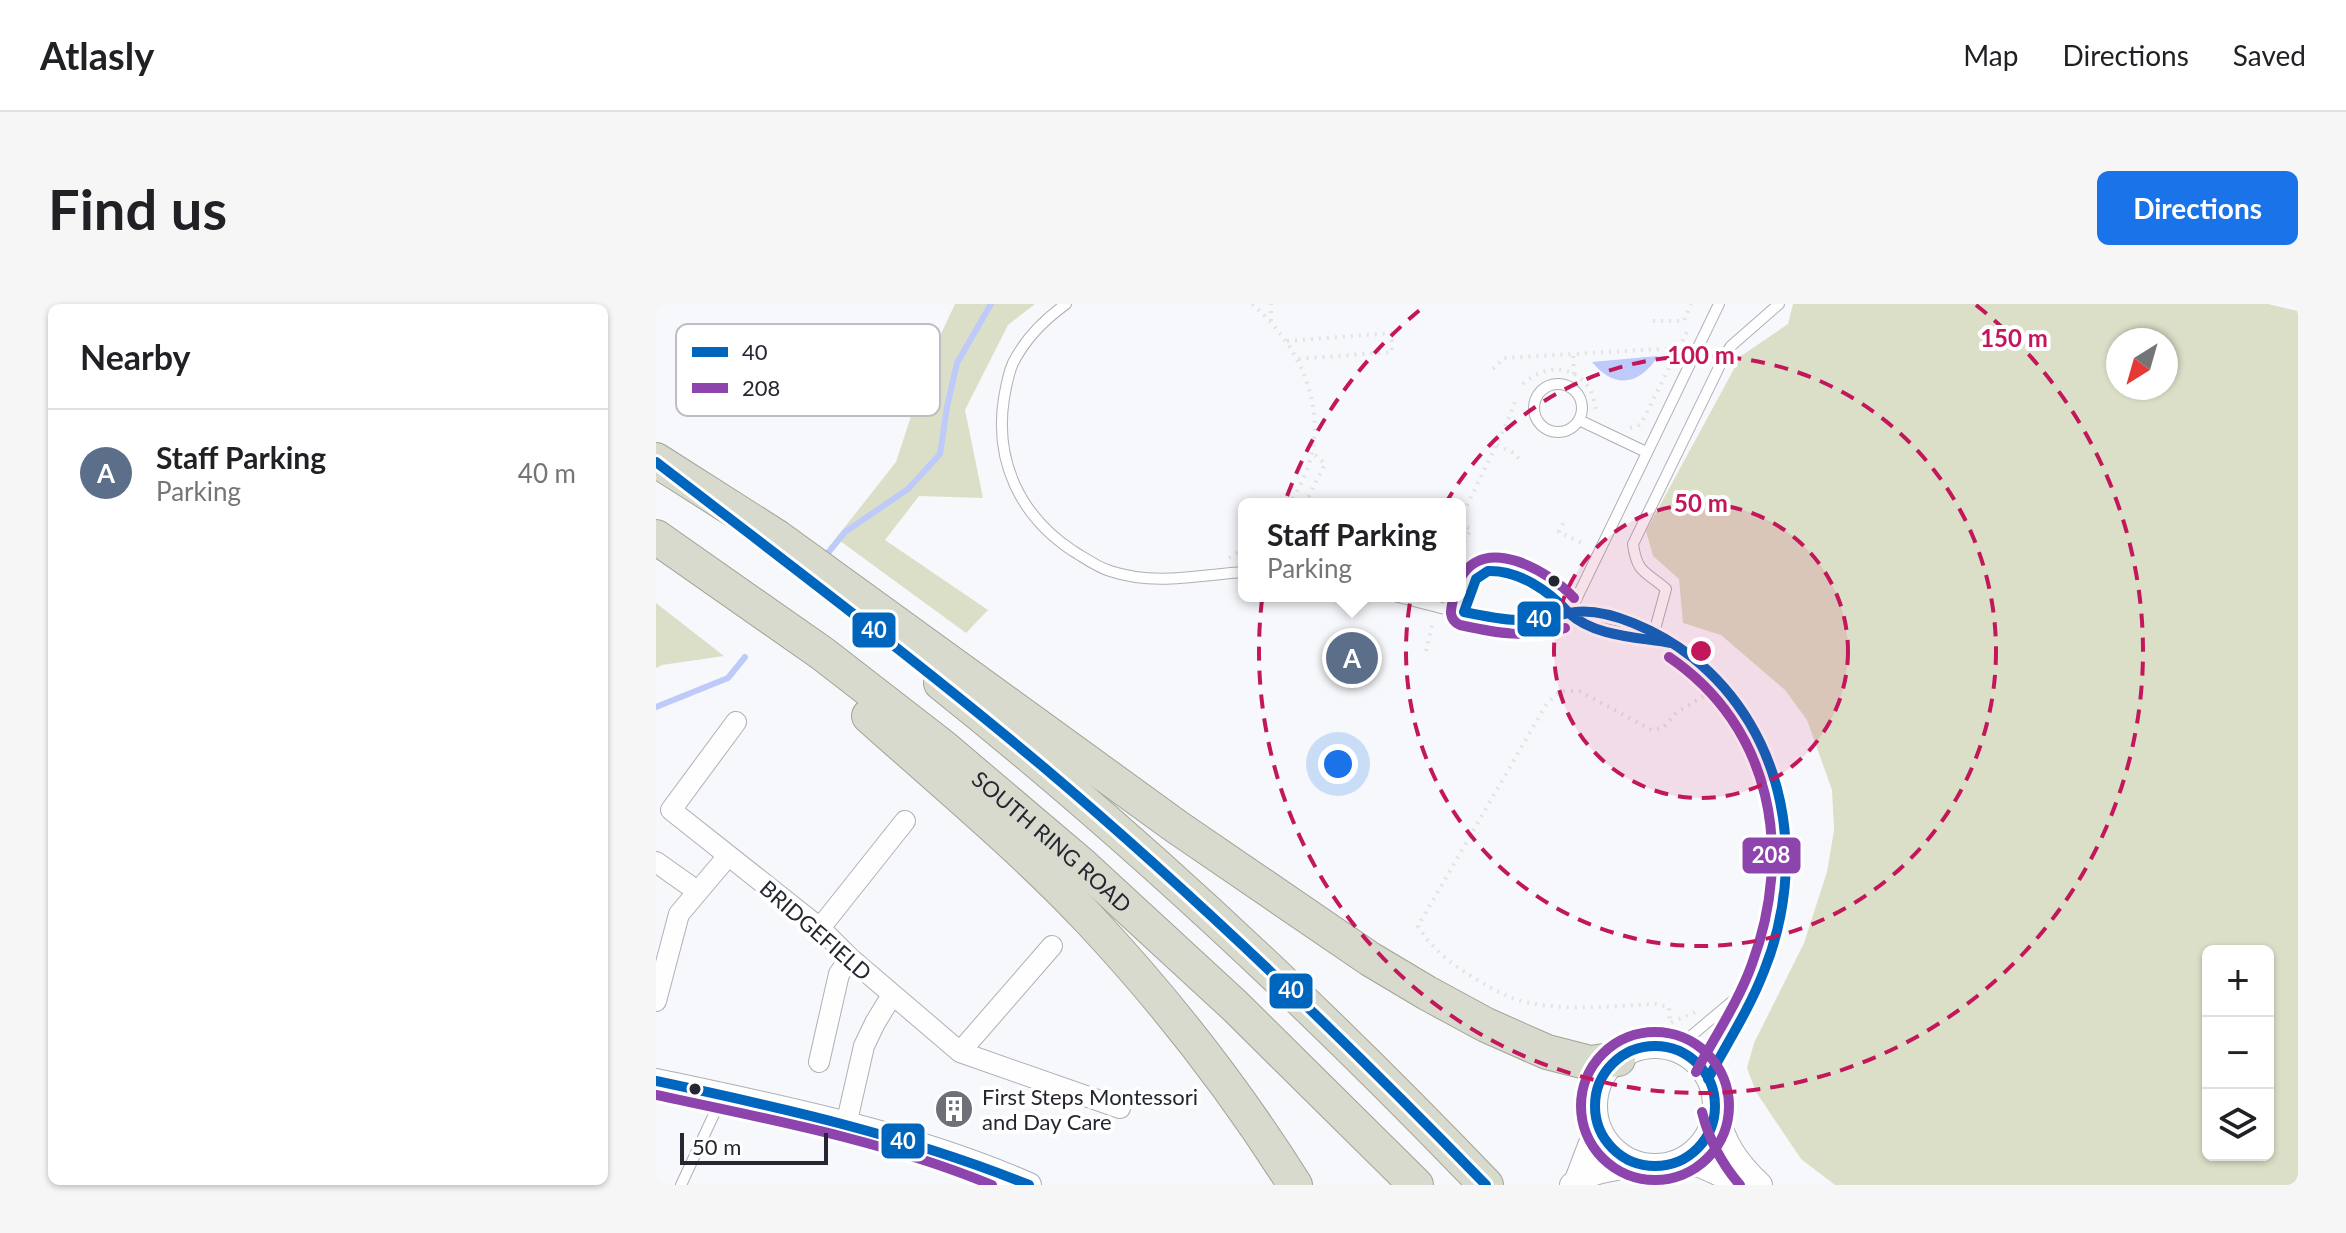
<!DOCTYPE html>
<html lang="en">
<head>
<meta charset="utf-8">
<style>
	body { margin:0; font-family:Lato,sans-serif; background:#f6f6f6; color:#202124 }
	.controls { position:absolute; right:24px; bottom:24px; display:grid; overflow:hidden; border-radius:12px; box-shadow:0 2px 6px #0004 }
	.controls button { width:72px; height:72px; display:grid; place-items:center; padding:0; border:0; border-bottom:2px solid #e0e0e0; background:#fff; color:#202124; font:40px sans-serif }
	.compass { position:absolute; left:1450px; top:24px; width:72px; height:72px; border-radius:50%; background:#fff; box-shadow:0 2px 6px #0004; rotate:217deg }
	.scale { position:absolute; left:24px; bottom:20px; width:148px; box-sizing:border-box; padding-left:8px; border:4px solid #242732; border-top:0; font-size:22px; line-height:28px; white-space:nowrap; color:#242732; -webkit-text-stroke:6px #fff; paint-order:stroke }
	.you { position:absolute; left:682px; top:460px; width:28px; height:28px; margin:-20px; border:6px solid #fff; border-radius:50%; background:#1a73e8; box-shadow:0 0 0 12px #1a73e833 }
	.badge { display:grid; place-items:center; width:52px; height:52px; border-radius:50%; background:#1a73e8; color:#fff; font-size:26px; font-weight:700 }
	.pin { position:absolute; translate:-50% -50%; border:4px solid #fff; box-shadow:0 2px 8px #0006 }
	.popup { position:absolute; left:582px; top:194px; width:228px; height:104px; box-sizing:border-box; display:grid; place-content:center; border-radius:12px; background:#fff; filter:drop-shadow(0 2px 6px #0005); font-size:26px; white-space:nowrap; color:#757577 }
	.popup b { font-size:30px; color:#202124 }
	.popup::after { content:''; position:absolute; left:50%; top:100%; margin-left:-16px; border:16px solid transparent; border-top-color:#fff }
	.list { margin:0; padding:0; list-style:none }
	h2 { display:flex; justify-content:space-between; align-items:center; height:104px; margin:0; padding:0 32px; font-size:34px }
	h2 small { font-size:26px; font-weight:400; color:#757577 }
	.list li { display:grid; grid-template-columns:52px 1fr auto; gap:24px; align-items:center; box-sizing:border-box; height:128px; padding:0 32px; border-top:2px solid #e0e0e0 }
	.list b { display:block; font-size:30px; white-space:nowrap }
	.list p { margin:0; font-size:26px; white-space:nowrap; color:#757577 }
	.list em { font-size:26px; font-style:normal; color:#757577 }
	.icon { flex:none; width:44px; height:44px; fill:none; stroke:currentColor; stroke-width:2; stroke-linecap:round; stroke-linejoin:round }
	.map { position:relative; flex:none; width:1642px; height:881px; overflow:hidden; border-radius:12px }
	header { display:flex; align-items:center; gap:48px; box-sizing:border-box; height:112px; padding:0 40px; background:#fff; border-bottom:2px solid #e0e0e0 }
	header strong { font-size:38px }
	nav { display:flex; gap:44px; margin-inline-start:auto; font-size:28px }
	.intro { display:flex; align-items:center; justify-content:space-between; box-sizing:border-box; height:192px; padding:0 48px }
	h1 { margin:0; font-size:56px }
	.button { padding:20px 36px; border-radius:12px; background:#1a73e8; color:#fff; font-size:28px; font-weight:700 }
	main { display:flex; gap:48px; padding:0 48px }
	aside { flex:1; background:#fff; border-radius:12px; box-shadow:0 2px 6px #0004 }
	.map>svg:first-child { display:block }
	.green { fill:#dcdfc7; fill-rule:evenodd }
	.water { fill:#bdcafa }
	.lines { fill:none; stroke-linecap:round; stroke-linejoin:round }
	.stream { stroke:#bdcafa; stroke-width:6 }
	.service-casing { stroke:#aeb0b6; stroke-width:12 }
	.minor-casing { stroke:#aeb0b6; stroke-width:22 }
	.tertiary-casing { stroke:#aeb0b6; stroke-width:26 }
	.trunk-casing { stroke:#a1a396; stroke-width:36 }
	.path { stroke:#e3e3e4; stroke-width:4; stroke-dasharray:2 6; stroke-linecap:butt }
	.service { stroke:#fefefe; stroke-width:10 }
	.minor { stroke:#fefefe; stroke-width:20 }
	.tertiary { stroke:#fefefe; stroke-width:24 }
	.trunk { stroke:#d9dace; stroke-width:34 }
	.bus-1-casing { stroke:#fff; stroke-width:16 }
	.bus-2-casing { stroke:#fff; stroke-width:16 }
	.bus-1 { stroke:#0065bd; stroke-width:10 }
	.bus-2 { stroke:#8e44ad; stroke-width:10 }
	.ring { fill:none; stroke:#c2185b; stroke-width:4; stroke-dasharray:14 10 }
	.bus-dot { fill:#242732; stroke:#fff; stroke-width:3 }
	.labels { text-anchor:middle; dominant-baseline:central; stroke-width:8; stroke-linejoin:round; paint-order:stroke }
	.street-label { font-size:22px; fill:#242732; stroke:#fff }
	.poi-label { font-size:22px; fill:#242732; stroke:#fff; text-anchor:start }
	.key { fill:#fff; stroke:#bdbec2; stroke-width:2 }
	.key-label { font-size:22px; fill:#242732 }
	.centre { fill:#c2185b; stroke:#fff; stroke-width:4 }
	.ring-label { font-size:24px; text-anchor:middle; font-weight:bold; fill:#c2185b; stroke:#fff; stroke-width:8; stroke-linejoin:round; paint-order:stroke }
	.line-badge { stroke:#fff; stroke-width:3 }
	.badge-label { font-size:22px; text-anchor:middle; font-weight:bold; fill:#fff }
</style>
</head>
<body>
<header>
<strong>Atlasly</strong>
<nav><a>Map</a><a>Directions</a><a>Saved</a></nav>
</header>
<div class="intro"><h1>Find us</h1><a class="button">Directions</a></div>
<main>
<aside>
<h2>Nearby<small></small></h2>
<ul class="list">
<li><span class="badge" style="background:#5c6f8a">A</span><div><b>Staff Parking</b><p>Parking</p></div><em>40 m</em></li>
</ul>
</aside>
<div class="map">
<svg width="1642" height="881" viewBox="0 0 1642 881">
	<rect width="100%" height="100%" fill="#f7f8fb"/>
	<!-- green -->
	<path class="green" d="M299,0H379L352,21L309,106L327,194L263,192L229,236L332,306L310,329L180,234L240,158L275,51Z
		M1137,0H1612L1642,7V881H1179L1145,855L1100,788L1091,764L1098,739L1148,639L1171,568L1178,526L1176,486L1151,416L1129,386L1065,331L1027,319L1023,275L997,252L990,227L1085,52L1132,20ZM1462,36H1510V84H1462ZM1552,647H1612V851H1552Z
		M0,299L68,352L6,361L0,364Z"/>
	<!-- water -->
	<path class="water" d="M1002,52C983,82 958,85 936,58Z"/>
	<g class="lines">
		<!-- stream -->
		<path class="stream" d="M171,250L189,228L252,185L284,150L291,103L301,59L335,0
			M0,403L72,374L89,353"/>
		<!-- service casing -->
		<g class="service-casing">
			<path id="service" d="M410,0C389,15 369,35 357,59C352,70 350,83 348,94C338,157 364,212 417,247C429,254 441,263 454,267C499,282 543,271 588,268
				M878 104a24 24 0 1 1 48 0a24 24 0 1 1-48 0Z
				M923,116L990,148
				M738,292C775,301 825,316 862,317C870,318 879,317 886,316C902,313 918,304 934,308C952,313 974,317 992,325C1107,381 1152,507 1121,627C1115,651 1105,678 1094,701C1082,726 1065,749 1052,775
				M808,308L814,285L822,271L835,265L847,266L892,288L928,321L1007,337
				M914,308L1063,0
				M998,329L1010,285C990,267 981,270 977,240L1067,55L1075,42L1123,0
				M1007,743L1035,732L1085,690L1107,653
				M25,881L66,793"/>
		</g>
		<!-- minor casing -->
		<g class="minor-casing">
			<path id="minor" d="M80,418L15,506L164,624L194,654L304,748L464,804
				M0,558L41,587
				M164,624L249,517
				M0,697L23,610L72,552
				M304,748L396,642
				M163,758L183,670L194,654
				M190,821L208,742L219,719L236,691"/>
		</g>
		<!-- tertiary casing -->
		<g class="tertiary-casing">
			<path id="tertiary" d="M939 802a60 60 0 1 1 120 0a60 60 0 1 1-120 0Z
				M0,777C123,803 257,830 373,881
				M1059,806C1068,840 1079,857 1104,881
				M1021,858L1044,861L1088,881
				M921,876L937,834L940,814
				M916,881C933,866 962,864 983,860"/>
		</g>
		<!-- trunk casing -->
		<g class="trunk-casing">
			<g id="trunk">
				<path d="M0,156L121,233L521,523L714,655L771,689L830,721L891,748L934,759L962,755"/>
				<path id="s1" d="M0,233L167,350L287,443L426,561L579,702L760,881"/>
				<path d="M285,379C478,533 659,703 830,881"/>
				<path d="M213,412C288,479 365,543 433,615C508,695 581,789 639,881"/>
			</g>
		</g>
		<!-- path -->
		<path class="path" d="M596,0C638,36 668,92 656,149C652,167 643,184 634,200
			M615,17V0
			M997,17H1028L1035,0
			M631,37L736,29V48L642,55
			M837,65L848,54L917,50
			M918,70L917,50L1023,44
			M867,80C888,61 916,59 933,84C938,91 938,101 941,108
			M974,124L983,121L987,116L1033,24
			M841,141L858,149L864,156
			M649,200L669,160L657,149
			M804,216L850,121L861,93
			M907,219L903,228L930,241
			M804,220L815,225L804,246
			M573,254L588,244
			M770,347L777,317
			M1039,708L1014,719L1013,703L1000,700C956,702 908,708 865,697C848,692 831,682 815,672C794,659 775,644 762,622L891,399L905,387H923L996,426L1007,424L1021,408L1054,388"/>
		<!-- service -->
		<use href="#service" class="service"/>
		<!-- minor -->
		<use href="#minor" class="minor"/>
		<!-- tertiary -->
		<use href="#tertiary" class="tertiary"/>
		<!-- trunk -->
		<use href="#trunk" class="trunk"/>
		<!-- bus-1 casing -->
		<g class="bus-1-casing">
			<path id="bus-1" d="M0,158C130,258 260,356 385,461C541,593 688,735 830,881
				M832,267C863,266 893,287 913,309C871,320 851,317 808,308L820,275Z
				M913,309C939,333 982,333 1015,339
				M913,309C951,301 1007,330 1036,353C1131,429 1152,558 1108,667C1093,706 1071,739 1052,775
				M939 802a60 60 0 1 1 120 0a60 60 0 1 1-120 0Z
				M0,777C127,804 252,832 373,881"/>
		</g>
		<!-- bus-2 casing -->
		<g class="bus-2-casing">
			<path id="bus-2" d="M804,275C828,229 893,267 918,294
				M798,292C795,304 791,315 804,321C840,329 873,335 909,324
				M1013,353C1116,423 1138,547 1096,660C1082,699 1059,732 1040,768
				M925 802a74 74 0 1 1 148 0a74 74 0 1 1-148 0Z
				M0,791C113,815 229,837 336,881
				M1046,808C1053,836 1065,859 1084,881"/>
		</g>
		<!-- bus-1 -->
		<use href="#bus-1" class="bus-1"/>
		<!-- bus-2 -->
		<use href="#bus-2" class="bus-2"/>
	</g>
	<!-- distance rings -->
	<circle cx="1045" cy="347" r="147" fill="#c2185b" fill-opacity=".12"/>
	<g class="ring">
		<circle cx="1045" cy="347" r="147"/>
		<circle cx="1045" cy="347" r="295"/>
		<path d="M1320 1A442 442 0 1 1 770 1"/>
	</g>
	<!-- icons -->
	<defs>
		<g id="building-disc" transform="scale(2)"><circle r="9.5" fill="#6e7078" stroke="#fff"/><path d="M-4-6H4V6H1V3H-1V6H-4ZM-2.5-4.3h1.7v1.8h-1.7ZM.8-4.3h1.7v1.8H.8ZM-2.5-1h1.7V.8h-1.7ZM.8-1h1.7V.8H.8Z" fill="#fff"/></g>
	</defs>
	<g fill-rule="evenodd">
		<use href="#building-disc" x="298" y="805"/>
	</g>
	<!-- markers -->
	<g class="bus-dot">
		<circle cx="898" cy="277" r="7"/>
		<circle cx="39" cy="785" r="7"/>
	</g>
	<g class="labels">
		<!-- street labels -->
		<g class="street-label">
			<text stroke="none"><textPath href="#s1" startOffset="500">SOUTH RING ROAD</textPath></text>
			<text transform="translate(160 626) rotate(41)">BRIDGEFIELD</text>
		</g>
		<!-- poi labels -->
		<g class="poi-label">
			<text x="326" y="792">First Steps Montessori<tspan x="326" dy="25">and Day Care</tspan></text>
		</g>
	</g>
	<!-- legend -->
	<rect x="20" y="20" width="264" height="92" rx="12" class="key"/>
	<rect x="36" y="43" width="36" height="10" fill="#0065bd"/>
	<rect x="36" y="79" width="36" height="10" fill="#8e44ad"/>
	<g class="key-label">
		<text x="86" y="56">40</text>
		<text x="86" y="92">208</text>
	</g>
	<circle cx="1045" cy="347" r="12" class="centre"/>
	<g class="ring-label">
		<text x="1358" y="43">150 m</text>
		<text x="1045" y="60">100 m</text>
		<text x="1045" y="208">50 m</text>
	</g>
	<g class="line-badge">
		<rect x="860" y="296" width="46" height="38" rx="8" fill="#0065bd"/>
		<rect x="195" y="307" width="46" height="38" rx="8" fill="#0065bd"/>
		<rect x="1085" y="532" width="61" height="39" rx="8" fill="#8e44ad"/>
		<rect x="612" y="668" width="46" height="38" rx="8" fill="#0065bd"/>
		<rect x="224" y="818" width="46" height="38" rx="8" fill="#0065bd"/>
	</g>
	<g class="badge-label">
		<text x="883" y="323">40</text>
		<text x="218" y="334">40</text>
		<text x="1115" y="559">208</text>
		<text x="635" y="694">40</text>
		<text x="247" y="845">40</text>
	</g>
</svg>
<div class="controls">
<button>+</button>
<button>−</button>
<button><svg class="icon" aria-label="layers" viewBox="0 0 24 24"><path d="M12 4l9 5-9 5-9-5zM3 14l9 5 9-5"/></svg></button>
</div>
<svg class="compass" viewBox="-18 -18 36 36"><path d="M0-13l5 13h-10z" fill="#e53935"/><path d="M0 13l5-13h-10z" fill="#757577"/></svg>
<div class="scale">50 m</div>
<div class="you"></div>
<div class="pin badge" style="left:696px;top:354px;background:#5c6f8a">A</div>
<div class="popup"><b>Staff Parking</b>Parking</div>
</div>
</main>
</body>
</html>
